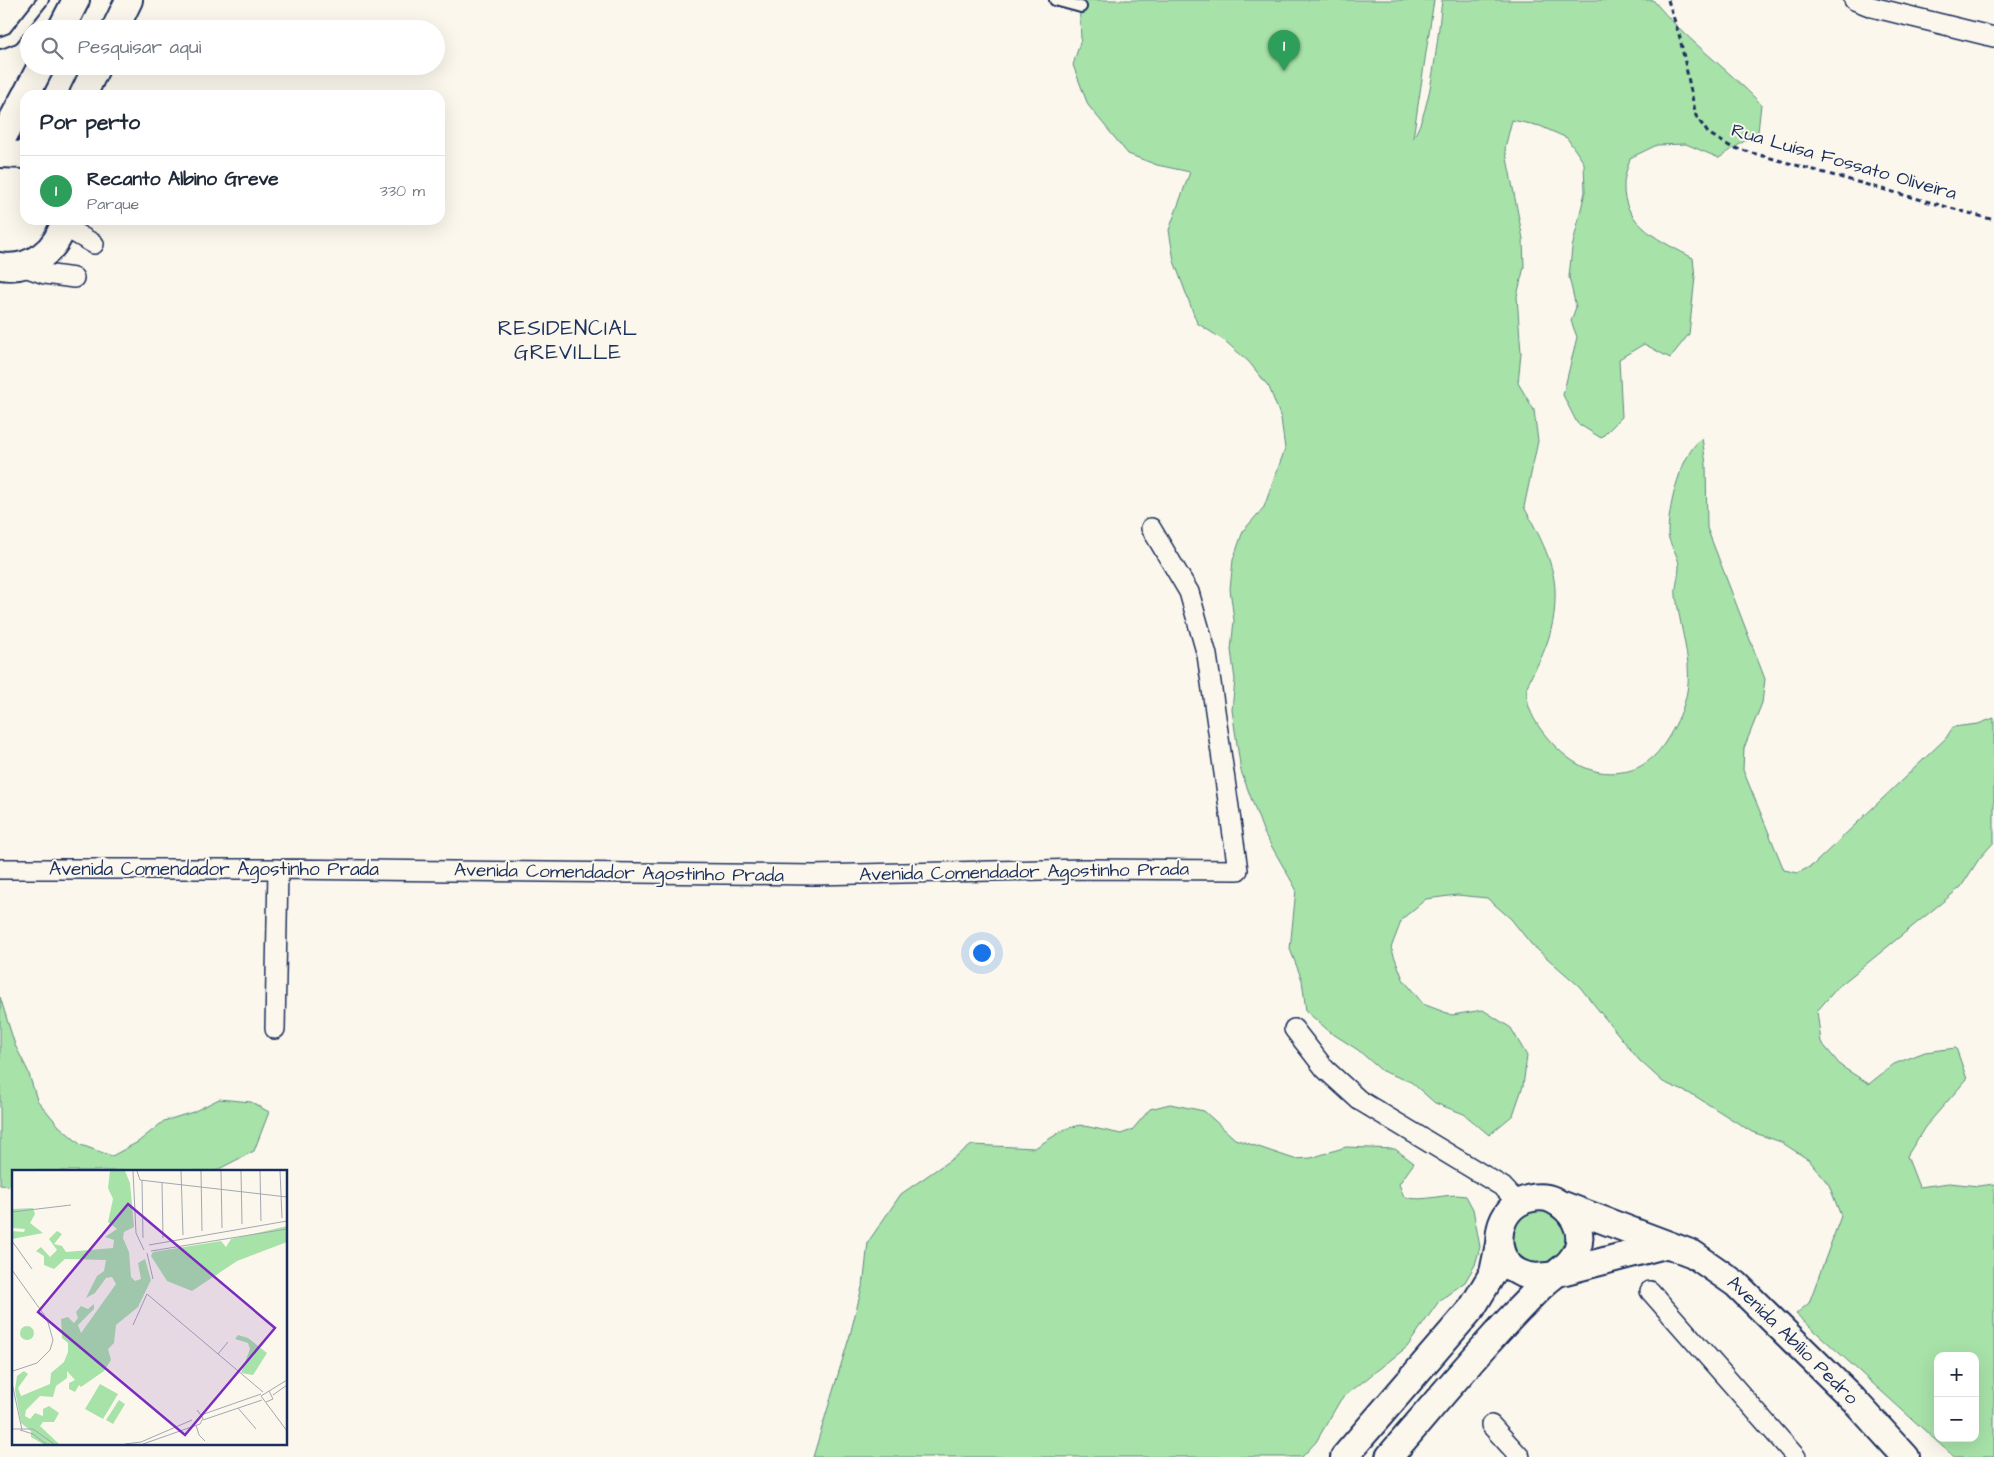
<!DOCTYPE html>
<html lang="pt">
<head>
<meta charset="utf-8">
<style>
	body { margin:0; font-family:"Architects Daughter",sans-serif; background:#f6f6f7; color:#1f2937 }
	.controls { position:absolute; right:15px; bottom:15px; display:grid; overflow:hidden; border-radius:10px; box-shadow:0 5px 20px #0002 }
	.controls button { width:45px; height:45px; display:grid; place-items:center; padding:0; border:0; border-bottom:1px solid #e0e1e3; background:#fff; color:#1f2937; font:25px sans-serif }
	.you { position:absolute; left:981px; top:952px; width:18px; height:18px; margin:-12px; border:4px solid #fff; border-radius:50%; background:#1a73e8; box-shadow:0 0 0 8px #1a73e833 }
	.badge { display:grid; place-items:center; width:32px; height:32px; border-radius:50%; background:#1a73e8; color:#fff; font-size:16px; font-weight:700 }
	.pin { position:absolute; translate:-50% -41px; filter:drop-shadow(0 1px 2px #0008) }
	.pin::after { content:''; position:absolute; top:26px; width:18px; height:15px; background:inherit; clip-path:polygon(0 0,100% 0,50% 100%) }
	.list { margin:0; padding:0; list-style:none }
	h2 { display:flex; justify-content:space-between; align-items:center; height:65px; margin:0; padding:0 20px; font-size:21px }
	h2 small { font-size:16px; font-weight:400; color:#747a83 }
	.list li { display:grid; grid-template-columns:32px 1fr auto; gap:15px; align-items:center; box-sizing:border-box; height:70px; padding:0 20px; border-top:1px solid #e0e1e3 }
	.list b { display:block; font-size:19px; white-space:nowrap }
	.list p { margin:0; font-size:16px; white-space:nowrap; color:#747a83 }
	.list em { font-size:16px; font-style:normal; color:#747a83 }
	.icon { flex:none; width:28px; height:28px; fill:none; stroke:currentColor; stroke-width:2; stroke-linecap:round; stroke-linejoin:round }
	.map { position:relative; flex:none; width:1994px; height:1457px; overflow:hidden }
	.search { position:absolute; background:#fff; box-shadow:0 5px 20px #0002; left:20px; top:20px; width:425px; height:55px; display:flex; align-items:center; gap:12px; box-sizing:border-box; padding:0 18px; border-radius:28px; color:#747a83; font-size:19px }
	.panel { position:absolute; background:#fff; box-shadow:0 5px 20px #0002; left:20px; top:90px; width:425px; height:135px; border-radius:15px }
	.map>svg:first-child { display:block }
	.green { fill:#a7e2a8; stroke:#618883; fill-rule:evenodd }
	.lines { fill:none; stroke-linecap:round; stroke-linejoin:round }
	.lane-casing { stroke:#1b2f5e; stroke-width:14 }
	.street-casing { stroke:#1b2f5e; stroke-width:22 }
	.secondary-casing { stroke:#1b2f5e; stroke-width:30 }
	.path { stroke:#1b2f5e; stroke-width:3; stroke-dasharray:5 4; stroke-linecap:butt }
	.lane { stroke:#fbf7ec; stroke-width:10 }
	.street { stroke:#fbf7ec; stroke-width:19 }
	.secondary { stroke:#fbf7ec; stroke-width:26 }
	.labels { text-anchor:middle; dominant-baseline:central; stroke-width:4; stroke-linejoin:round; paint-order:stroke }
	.street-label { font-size:19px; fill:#1b2f5e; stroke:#fbf7ec }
	.quarter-label { font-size:21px; letter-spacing:1px; fill:#1b2f5e; stroke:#fbf7ec }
	.inset-road { fill:none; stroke:#a1a7b3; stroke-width:1 }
	.view { fill:#7b2cbf; fill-opacity:0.15; stroke:#7b2cbf; stroke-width:2.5 }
	.inset-edge { fill:none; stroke:#1b2f5e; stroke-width:2.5 }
</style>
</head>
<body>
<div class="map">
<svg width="1994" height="1457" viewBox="0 0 1994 1457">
	<rect width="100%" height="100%" fill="#fbf7ec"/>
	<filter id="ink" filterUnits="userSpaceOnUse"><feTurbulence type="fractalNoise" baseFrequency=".02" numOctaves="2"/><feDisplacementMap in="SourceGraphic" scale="10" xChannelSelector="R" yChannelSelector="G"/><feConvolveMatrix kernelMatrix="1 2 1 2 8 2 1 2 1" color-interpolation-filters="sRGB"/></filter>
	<g filter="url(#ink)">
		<!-- green -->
		<path class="green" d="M1079,0H1434L1413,138C1432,109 1438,35 1442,0H1653C1685,39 1726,67 1761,104L1758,132L1719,158L1686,144L1657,145L1630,158C1628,167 1624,176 1624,185C1622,225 1663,242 1693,258L1695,277L1689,334L1670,358L1644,344L1619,359L1622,417L1601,438L1577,423L1563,395L1577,337L1571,321L1576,307L1569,277L1572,248L1585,192L1584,163L1567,138L1540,126L1512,120L1505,148L1523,239L1524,267L1517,296L1521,353L1518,383L1534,410L1538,441L1524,507C1539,535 1557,566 1555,599C1555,620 1549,641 1540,660C1536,668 1529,679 1527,688C1525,706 1535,722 1545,735C1566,760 1589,777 1622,772C1641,770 1656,757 1666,741C1703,683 1685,657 1676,596C1675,586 1679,576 1679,566C1679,554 1667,543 1668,531C1669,504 1681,454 1702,438L1706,464L1707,528L1765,679L1762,703L1744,748L1743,770L1784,870L1798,873L1813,865L1946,738L1953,727L1978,724L1994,718V842L1979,859L1961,887L1838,987L1817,1011L1821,1042L1841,1066L1869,1084L1894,1064L1925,1052L1956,1048L1967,1079L1925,1127L1907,1156L1919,1187L1949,1183L1979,1186L1994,1184V1457H1954L1796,1314L1809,1303L1841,1216L1829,1185L1809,1160L1781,1142L1752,1132L1695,1096L1663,1082L1639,1060L1579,986L1531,944L1511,919L1487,898L1457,895L1426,899L1402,919L1391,948L1403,979L1423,1004L1452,1015L1483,1010L1511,1028L1527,1056L1523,1086L1513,1115L1489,1135L1464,1114L1435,1103L1411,1082L1382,1071L1358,1050L1330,1032L1306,1011L1302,980L1290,949L1296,889L1264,833L1241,771L1232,710L1235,680L1231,650L1234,620L1230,589L1233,560L1243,531L1264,507L1285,449L1281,418L1269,387L1249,362L1225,341L1197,323L1174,261L1169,230L1190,172L1157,165L1128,154L1088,105L1073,65L1081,39ZM1938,1356H1975V1438H1938Z
			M0,997L15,1045L28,1071L37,1100L59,1126L81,1145L112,1156L138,1142L164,1121L193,1112L219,1099L251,1102L269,1112L254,1151L215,1171H14V1186L0,1185Z
			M1170,1104L1204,1111L1235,1139L1294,1159L1311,1158L1346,1147L1395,1149L1414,1163L1399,1184L1404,1197C1425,1203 1445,1192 1466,1196L1473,1209L1480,1247L1475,1265L1465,1282L1439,1301L1407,1347L1341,1399L1316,1442L1302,1457H813L850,1335L864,1279L868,1242L901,1194L972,1145L1035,1148L1065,1129L1080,1125L1121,1134L1132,1130L1150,1109Z
			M1511 1238a28 28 0 1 1 56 0a28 28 0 1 1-56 0Z"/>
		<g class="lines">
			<!-- lane casing -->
			<g class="lane-casing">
				<path id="lane" d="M1055,0L1081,7
					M0,43L13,38L43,0"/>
			</g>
			<!-- street casing -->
			<g class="street-casing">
				<path id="street" d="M1854,0L1872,7L1994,37
					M63,226L94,244
					M22,266L45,274L74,278
					M0,869H278L814,875L1084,869L1238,870L1207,655L1189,592L1151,528
					M275,1029L278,869
					M1294,1029L1325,1069L1359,1100L1503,1187L1518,1203
					M1650,1291L1796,1457
					M1491,1425L1520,1457"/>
			</g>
			<!-- secondary casing -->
			<g class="secondary-casing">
				<g id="secondary">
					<path d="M61,29L76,0"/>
					<path d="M115,29L129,0"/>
					<path d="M26,95L41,66"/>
					<path d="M83,95L97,66"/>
					<path d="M0,143L25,96"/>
					<path d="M0,154L25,155"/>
					<path d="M0,266C30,271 59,250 64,220"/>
					<path id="s1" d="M1563,1205L1693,1254L1736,1284L1853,1399L1906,1457"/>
					<path d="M1558,1273L1665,1245"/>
					<path d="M1344,1457L1472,1308L1493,1273L1499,1244"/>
					<path d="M1389,1457C1432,1407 1474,1356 1519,1309C1530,1298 1540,1286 1552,1277C1562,1268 1572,1263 1577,1250C1585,1229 1571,1209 1553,1200C1543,1195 1527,1197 1517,1204C1494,1219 1492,1260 1520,1273C1531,1278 1541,1277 1553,1275"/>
				</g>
			</g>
			<!-- path -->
			<path class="path" d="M1668,0L1680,38L1696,116L1708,133L1731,147L1994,220"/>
			<!-- lane -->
			<use href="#lane" class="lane"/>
			<!-- street -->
			<use href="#street" class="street"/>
			<!-- secondary -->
			<use href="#secondary" class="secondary"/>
		</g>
	</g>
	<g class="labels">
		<!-- street labels -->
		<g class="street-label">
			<text transform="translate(1844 162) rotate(16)">Rua Luísa Fossato Oliveira</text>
			<text x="214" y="869">Avenida Comendador Agostinho Prada</text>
			<text transform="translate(1024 872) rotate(-1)">Avenida Comendador Agostinho Prada</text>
			<text transform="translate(619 873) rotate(1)">Avenida Comendador Agostinho Prada</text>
			<text stroke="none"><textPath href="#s1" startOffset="271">Avenida Abílio Pedro</textPath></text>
		</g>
		<!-- quarter labels -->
		<g class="quarter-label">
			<text x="568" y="328">RESIDENCIAL<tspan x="568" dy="24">GREVILLE</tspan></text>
		</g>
	</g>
	<!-- overview -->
	<g transform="translate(12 1170)">
		<rect width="275" height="275" fill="#fbf7ec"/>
		<path d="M98,1H113L118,13L122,57L112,62L111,68L117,82L119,107L123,111L129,109L126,93L133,89L139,110L126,137L104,155L102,173L96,179L99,190L92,201L69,217L67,215L63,222L57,219V213L63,210L55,201V208L44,216L41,227L28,226L14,240L13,246L18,249L23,243L31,246V239L37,236L47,243L42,252H31L28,256L47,274H31L19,267V261L9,253L3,220L5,206L12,201L16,204L6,218L9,226L38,214L39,203L52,192L56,182V173L50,168L49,149L56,147L62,153L66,148L64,142L69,136L76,139L82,134V139L66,155L69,163L104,114L100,107L94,108L83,123L74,128L85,106L92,101L94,90L53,89L42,99L32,95V86L24,81L29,77L38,87L45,80L37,69L45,61L50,64L42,74L50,76L54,82L101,78L102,70L93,67L105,59L96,52L101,29L96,18ZM21,38L23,44L18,53L31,63L0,69V61L12,62L13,59L0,58V39ZM275,56V72L225,91L180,121L155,111L139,86L141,82L209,71L214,77L219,69ZM8 163a7 7 0 1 1 14 0a7 7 0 1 1-14 0ZM226,165L236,168L255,183L241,205L229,203L238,179L236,173L223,169ZM88,214L106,224L91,249L73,239ZM107,230L113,234L101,254L94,250Z" fill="#a7e2a8"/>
		<path class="inset-road" d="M121,1L124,63L132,80M125,1L128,10L275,27M169,1L171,65M189,1L190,61M209,1L210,58M229,1L230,54M248,1L249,51M268,1L270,48M130,10L131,68M150,12L151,68M0,42L59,35M0,71L20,99M137,75L275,51M139,81L275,59M135,83L141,109M0,100L35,149L41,170L38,180L25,193L1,201M121,155L135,124L251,222M206,184L216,172M275,210L249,226L275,261M0,213L10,260M261,225L275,215M254,232L261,229L257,221M226,238L244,259M189,245L249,224M191,250L250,230M184,255L187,265L193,271M0,259H21L42,274M8,260L21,264L34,274M113,274L129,272L180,250M131,274L188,254L191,248L185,240"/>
		<path class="view" d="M116,34L263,158L173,265L26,142Z"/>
		<rect width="275" height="275" class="inset-edge"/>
	</g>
</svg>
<div class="controls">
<button>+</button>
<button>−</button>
</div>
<div class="you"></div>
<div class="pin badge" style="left:1284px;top:71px;background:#2e9e5b">1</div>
<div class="search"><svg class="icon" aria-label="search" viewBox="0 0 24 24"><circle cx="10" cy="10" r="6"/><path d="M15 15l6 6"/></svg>Pesquisar aqui</div>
<section class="panel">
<h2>Por perto<small></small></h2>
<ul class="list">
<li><span class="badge" style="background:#2e9e5b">1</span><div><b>Recanto Albino Greve</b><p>Parque</p></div><em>330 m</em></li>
</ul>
</section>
</div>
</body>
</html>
